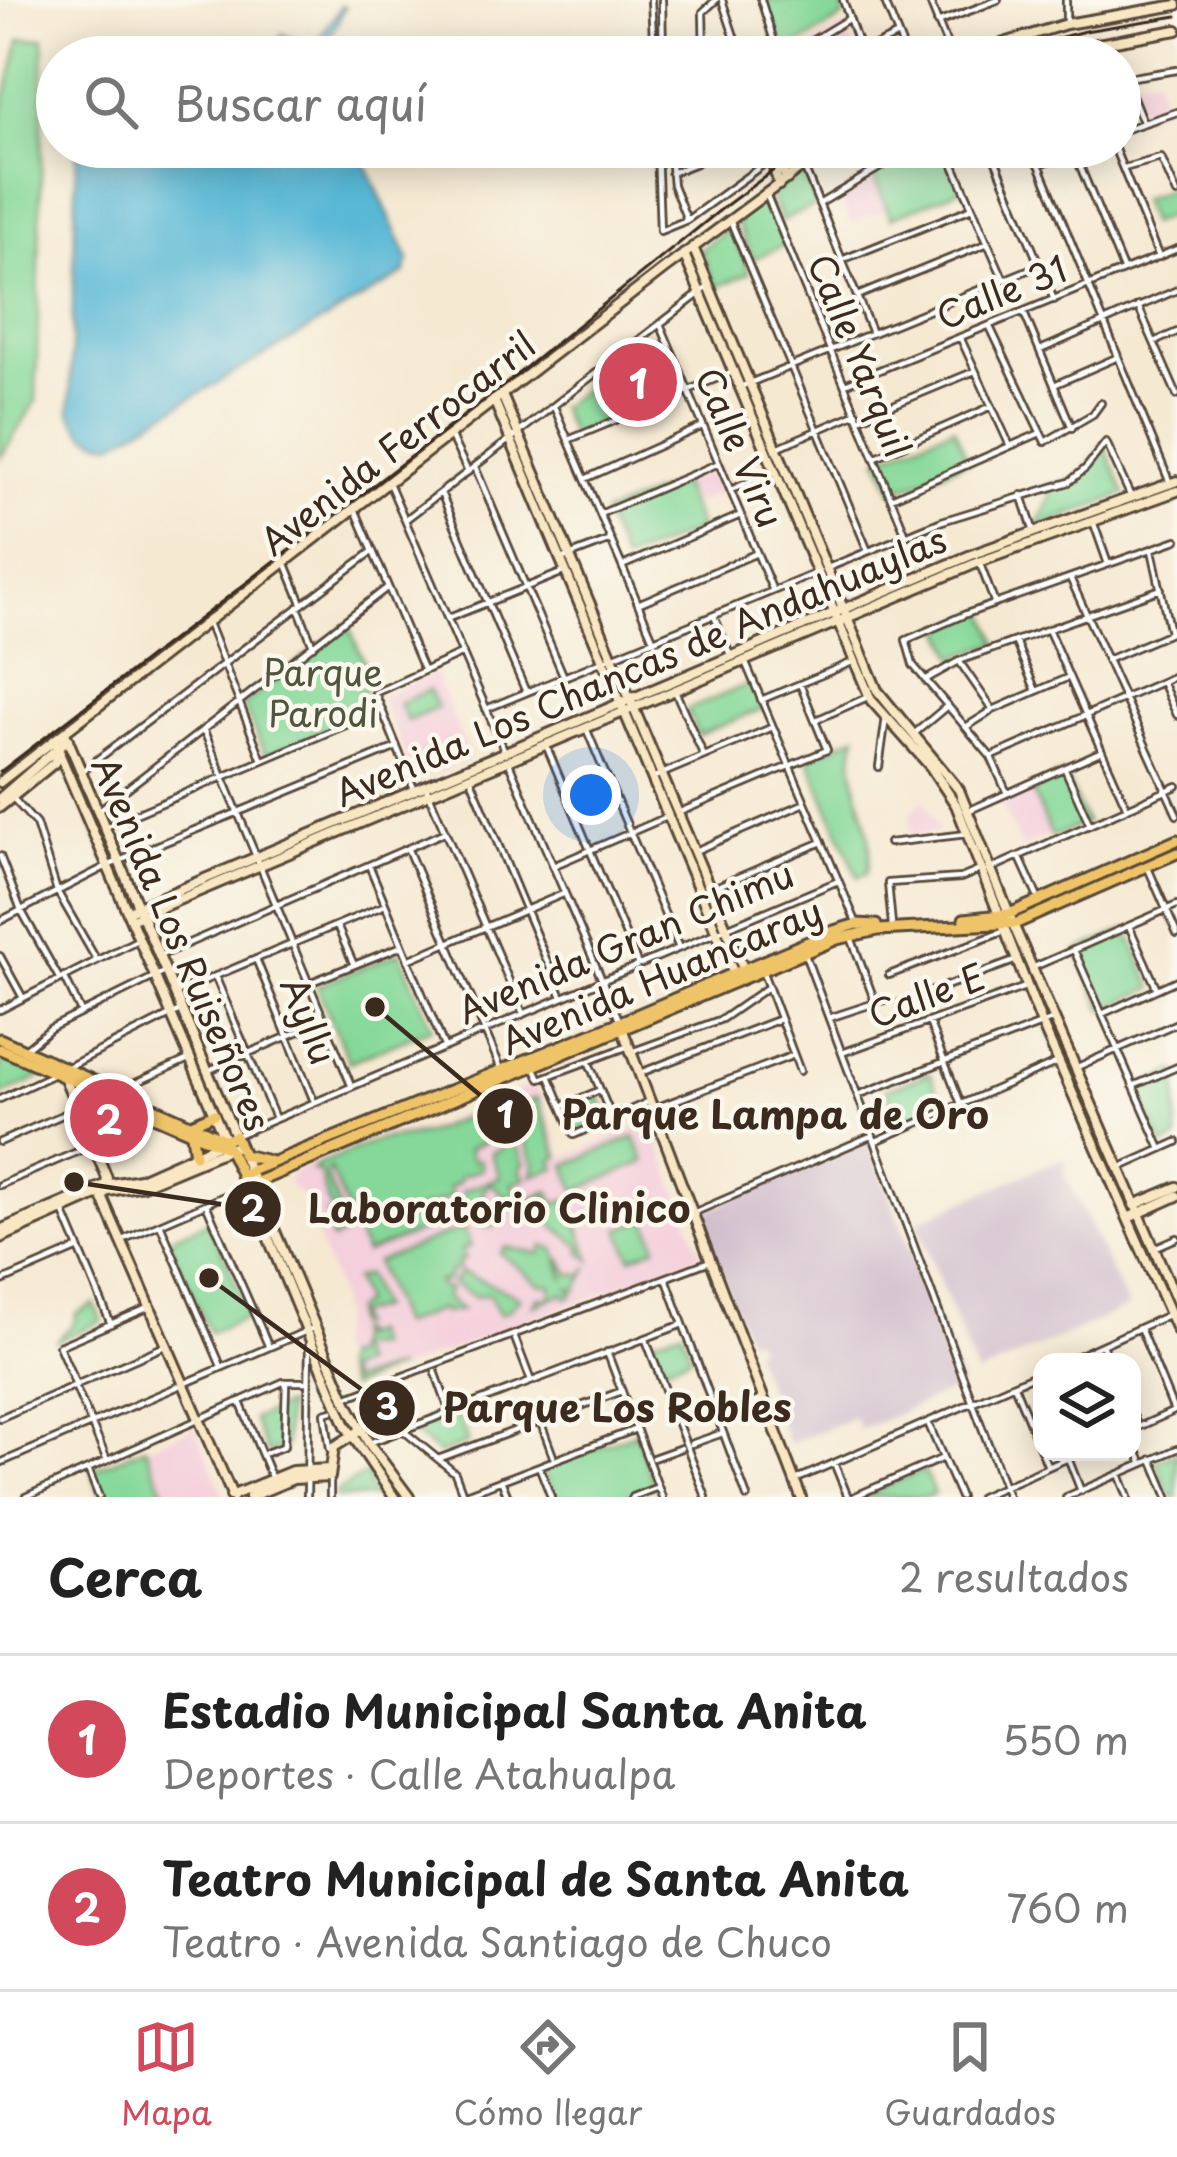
<!DOCTYPE html>
<html lang="es">
<head>
<meta charset="utf-8">
<style>
	body { margin:0; font-family:"Playpen Sans",sans-serif; background:#f6f6f6; color:#222 }
	.controls { position:absolute; right:36px; bottom:36px; display:grid; overflow:hidden; border-radius:24px; box-shadow:0 6px 30px #0003 }
	.controls button { width:108px; height:108px; display:grid; place-items:center; padding:0; border:0; border-bottom:3px solid #e0e0e0; background:#fff; color:#222; font:60px sans-serif }
	.you { position:absolute; left:591px; top:795px; width:42px; height:42px; margin:-30px; border:9px solid #fff; border-radius:50%; background:#1a73e8; box-shadow:0 0 0 18px #1a73e833 }
	.badge { display:grid; place-items:center; width:78px; height:78px; border-radius:50%; background:#d1495b; color:#fff; font-size:39px; font-weight:700 }
	.pin { position:absolute; translate:-50% -50%; border:6px solid #fff; box-shadow:0 3px 12px #0006 }
	.list { margin:0; padding:0; list-style:none }
	h2 { display:flex; justify-content:space-between; align-items:center; height:156px; margin:0; padding:0 48px; font-size:51px }
	h2 small { font-size:39px; font-weight:400; color:#767676 }
	.list li { display:grid; grid-template-columns:78px 1fr auto; gap:36px; align-items:center; box-sizing:border-box; height:168px; padding:0 48px; border-top:3px solid #e0e0e0 }
	.list b { display:block; font-size:45px; white-space:nowrap }
	.list p { margin:0; font-size:39px; white-space:nowrap; color:#767676 }
	.list em { font-size:39px; font-style:normal; color:#767676 }
	.icon { flex:none; width:66px; height:66px; fill:none; stroke:currentColor; stroke-width:2; stroke-linecap:round; stroke-linejoin:round }
	.map { position:relative; flex:none; width:1177px; height:1497px; overflow:hidden }
	.search { position:absolute; background:#fff; box-shadow:0 6px 30px #0003; left:36px; right:36px; top:36px; height:132px; display:flex; align-items:center; gap:30px; box-sizing:border-box; padding:0 42px; border-radius:66px; color:#767676; font-size:45px }
	.sheet { height:492px; background:#fff }
	nav { display:flex; justify-content:space-around; align-items:center; box-sizing:border-box; height:168px; border-top:3px solid #e0e0e0; background:#fff; font-size:33px; color:#767676 }
	nav a { display:grid; justify-items:center; gap:6px }
	nav .on { color:#d1495b }
	.map>svg:first-child { display:block }
	.built { fill:#f4cfdc }
	.industrial { fill:#d0bdcc }
	.green { fill:#85d899; stroke:#60815c; stroke-width:3 }
	.water { fill:#58b8d6; stroke:#4a717a; stroke-width:3 }
	.lines { fill:none; stroke-linecap:round; stroke-linejoin:round }
	.street-casing { stroke:#574739; stroke-width:10 }
	.secondary-casing { stroke:#574739; stroke-width:14 }
	.primary-casing { stroke:#574739; stroke-width:15 }
	.street { stroke:#fff; stroke-width:4.5 }
	.secondary { stroke:#f9e7c3; stroke-width:8 }
	.primary { stroke:#efc469; stroke-width:9 }
	.rail { stroke:#3b2a1e; stroke-width:3 }
	.labels { text-anchor:middle; dominant-baseline:central; stroke-width:9; stroke-linejoin:round; paint-order:stroke }
	.street-label { font-size:36px; fill:#3b2a1e; stroke:#fbf7ec }
	.park-label { font-size:36px; fill:#4e563d; stroke:#fbf7ec }
	.leader { fill:none; stroke:#3b2a1e; stroke-width:4.5 }
	.callout-dot { fill:#3b2a1e; stroke:#fbf7ec; stroke-width:4.5 }
	.mark-label { font-size:36px; text-anchor:middle; font-weight:bold; fill:#fff }
	.callout-label { font-size:39px; text-anchor:middle; font-weight:bold; fill:#3b2a1e; stroke:#fbf7ec; stroke-width:9; stroke-linejoin:round; paint-order:stroke }
</style>
</head>
<body>
<div class="map">
<svg width="1177" height="1497" viewBox="0 0 1177 1497">
	<rect width="100%" height="100%" fill="#fbf7ec"/>
	<filter id="ink" filterUnits="userSpaceOnUse"><feTurbulence type="fractalNoise" baseFrequency=".00833" numOctaves="2"/><feDisplacementMap in="SourceGraphic" scale="24" xChannelSelector="R" yChannelSelector="G"/><feConvolveMatrix kernelMatrix="1 2 1 2 8 2 1 2 1" color-interpolation-filters="sRGB"/></filter>
	<filter id="wash" filterUnits="userSpaceOnUse"><feTurbulence type="fractalNoise" baseFrequency=".004" numOctaves="4" result="noise"/><feDisplacementMap in="SourceGraphic" scale="48" xChannelSelector="R" yChannelSelector="G"/><feGaussianBlur stdDeviation="2.7" result="paint"/><feColorMatrix in="noise" values="0 0 0 0 0 0 0 0 0 0 0 0 0 0 0 0 0 1.4 0 .05"/><feComposite in="paint" operator="in"/></filter>
	<g filter="url(#wash)">
		<rect width="100%" height="100%" fill="#f5e9d2"/>
		<!-- built -->
		<path class="built" d="M845,26L853,51L843,57H809L805,50Z
			M1157,76L1162,108L1144,117L1129,81Z
			M871,173L887,209L850,223L838,195Z
			M718,468L727,490L692,504L683,482Z
			M434,672L470,758L420,780L415,778L381,697Z
			M1030,791L1050,835L1022,849L1001,803Z
			M924,799L940,832L911,835L910,814Z
			M535,1083L564,1158L650,1121L702,1256L348,1388L340,1368L342,1359L334,1350L341,1314L336,1288L310,1218L309,1202L287,1183L296,1170L384,1135L424,1131Z
			M195,1427L223,1493L214,1497H167L146,1448Z"/>
		<!-- industrial -->
		<path class="industrial" d="M868,1140L962,1386L860,1430L854,1417L789,1444L753,1352L757,1346L755,1338H747L699,1214Z
			M1058,1160L1067,1161L1064,1172L1128,1307L977,1375L916,1222Z"/>
		<!-- green -->
		<path class="green" d="M763,0H841L844,17L784,54L780,52Z
			M44,38L36,401L0,458V121L20,39Z
			M920,147H943L961,189L891,218L872,172Z
			M802,172L817,205L781,221L771,194Z
			M1171,188L1177,212L1150,224L1140,200Z
			M765,198L784,245L753,259L735,218Z
			M731,227L749,273L717,287L700,250Z
			M664,346L682,386L571,436L559,407L630,356Z
			M954,427L968,461L893,492L879,458Z
			M1104,444L1125,494L1037,527L1051,496L1047,486C1078,483 1089,470 1104,444Z
			M680,482L700,529L623,561L603,514Z
			M986,611L998,643L955,657L943,627Z
			M348,624L374,686L360,692L368,712L265,755L243,705Z
			M751,683L762,709L698,735L687,710Z
			M429,690L437,708L407,721L399,703Z
			M857,735C841,783 881,826 867,873L858,877L808,758Z
			M65,748H68L114,861L107,860L62,752Z
			M1064,773L1086,823L1052,837L1031,788Z
			M1127,929L1153,988L1103,1010L1078,951Z
			M400,952L432,1028L349,1062L317,986Z
			M1054,1028L1131,1201L1127,1205L1049,1031Z
			M0,1054L41,1073L40,1078L0,1096Z
			M1177,1071V1140L1163,1146L1138,1088Z
			M930,1073L944,1108L900,1127L886,1089Z
			M598,1094L609,1118L577,1133L566,1108Z
			M537,1098L559,1157L553,1160L556,1168L531,1176L535,1167L513,1107Z
			M507,1100L517,1128L468,1149L473,1161L480,1160L482,1169L459,1177L460,1181L449,1188L452,1197L421,1208L418,1212L425,1230L365,1253L330,1169L326,1175L348,1232L332,1240L327,1214L336,1223L339,1221L328,1203L320,1172L312,1170L317,1165L378,1140L424,1134Z
			M517,1131L520,1140L511,1144L518,1148L524,1164L520,1169L525,1179L512,1184L516,1195L499,1201L503,1194L490,1183L482,1193L491,1204L469,1208L462,1191L500,1177L491,1153L503,1148L500,1137Z
			M635,1137L645,1162L576,1191L566,1165Z
			M550,1191L555,1204L569,1199L591,1260L580,1252L583,1248L544,1218L551,1207L546,1195L495,1215L497,1224L488,1227L479,1224L492,1218L491,1213Z
			M647,1219L657,1247L631,1257L620,1229Z
			M209,1221L250,1316L210,1333L168,1239Z
			M463,1228L471,1246L461,1250L465,1259L458,1262L460,1268L451,1271L446,1281L437,1282L441,1288L449,1289L445,1297L461,1310L443,1313L441,1309L400,1325L376,1262Z
			M543,1246L555,1249L565,1280L561,1258L570,1274L584,1275L589,1267L576,1291L569,1288L573,1295L566,1298L564,1293L534,1305L538,1297L550,1298L551,1285L539,1284L500,1253L505,1247L540,1254Z
			M461,1272L516,1295L520,1297L509,1310L500,1314L488,1294L475,1297L452,1283Z
			M366,1275L379,1308L355,1315L358,1325L353,1324V1310L363,1302L354,1279Z
			M94,1304L102,1321L55,1342L75,1322L76,1314Z
			M354,1329L361,1336L370,1333L375,1346L354,1348L361,1365L346,1371L349,1382L397,1368L349,1388L341,1368L343,1356L350,1357L354,1339L358,1337L354,1336Z
			M682,1330L691,1356L661,1367L652,1339Z
			M286,1405L285,1446L267,1453L253,1419Z
			M457,1413L468,1443L439,1454L411,1432Z
			M635,1433L654,1486L624,1497H553L542,1468Z
			M145,1447L167,1497H102L91,1470Z
			M1177,1453V1497H1171L1156,1461Z
			M924,1470L934,1494L926,1497H861Z
			M369,1472L368,1487L371,1490H383L387,1497H336V1492Z"/>
		<!-- water -->
		<path class="water" d="M342,5L345,7L323,52L329,57H269L282,34L314,46Z
			M77,147L378,149L366,165L409,260L404,274L114,443C90,441 80,433 70,411Z"/>
	</g>
	<g filter="url(#ink)">
		<g class="lines">
			<!-- street casing -->
			<g class="street-casing">
				<path id="street" d="M651,0L654,57
					M662,0L663,57
					M722,0L741,57
					M761,0L779,57
					M843,0L861,52
					M884,0L907,57
					M929,0L952,57
					M937,23L998,0
					M1066,24V0
					M704,57L703,12L716,0
					M785,57L848,19
					M852,57L896,36
					M1125,78L1143,122
					M1120,79L1177,70
					M1120,131L1177,112
					M657,147L660,231L687,220L775,156L771,147
					M669,147L673,185L687,220
					M946,147L1004,280
					M990,147L1054,300
					M1032,147L1170,483
					M1072,147L1123,269
					M1114,147L1159,257
					M1039,165L1082,147
					M804,167L872,333
					M1124,168L1161,158L1177,194
					M671,173L696,163L718,147
					M767,196L906,535
					M819,204L914,147
					M730,220L868,551
					M844,259L972,208
					M857,296L988,243
					M1138,306L1177,395
					M1024,313L1072,428
					M661,326L773,591
					M990,327L1045,442L1093,414L1101,403
					M960,337L1010,446
					M1154,342L1177,332
					M1040,350L1177,290
					M845,384L1177,249
					M1054,385L1118,357
					M740,387L1040,265
					M555,409L654,641
					M859,419L975,371
					M450,435L468,472
					M568,440L735,371
					M779,447L857,413
					M876,457L992,406
					M475,467L564,677
					M585,479L703,426
					M389,483L505,752
					M731,490L775,470
					M441,493L526,692
					M1022,495L1033,529
					M891,498L1038,434
					M355,509L423,669
					M600,514L719,463
					M405,520L708,287
					M1094,524L1108,564
					M1152,550L1170,633
					M561,559L611,540
					M286,564L302,603
					M980,564L995,604
					M622,566L741,515
					M830,567L942,521L1069,482L1086,468L1106,442L1131,497
					M1071,580L1177,815
					M640,603L757,553
					M298,607L313,646
					M714,616L730,655
					M449,618L566,571
					M208,623L262,760
					M1048,629L1127,808
					M1015,641L1036,691
					M744,659L857,924
					M1107,660L1177,630
					M959,661L993,710
					M925,680L959,661L1161,589
					M1162,682L1177,715
					M675,691L704,756
					M761,700L855,661
					M486,709L819,572
					M816,720L870,696
					M966,727L993,710L1069,677
					M586,728L679,948
					M204,731L351,1085
					M915,733L947,706
					M546,745L638,965
					M991,757L1177,675
					M509,763L620,1022
					M879,767L886,717
					M1065,769L1090,825
					M82,771L373,551
					M470,777L562,997
					M652,778L773,727
					M425,785L522,1011
					M415,791L375,693L463,653
					M1007,793L991,757L913,665L906,640L966,614L1177,540
					M12,797L36,824L57,891L96,959
					M970,810L1102,751
					M98,811L388,587
					M680,812L827,750L800,684
					M105,827L381,710
					M889,843L967,834
					M408,850L502,1071
					M695,851L805,803
					M0,856L21,910L59,978
					M1019,856L1039,900
					M369,865L444,1046
					M553,866L669,816
					M1148,868L1177,934
					M990,869L1177,786
					M701,893L822,842
					M0,921L107,866L397,747
					M892,925L888,883L961,878L980,870
					M337,926L354,965
					M1129,926L1157,989
					M852,940L875,1002
					M1074,950L1161,1149
					M804,952L1008,1497
					M0,956L23,998
					M159,956L445,832
					M256,959L313,1099
					M408,960L563,894
					M1034,967L1177,905
					M762,970L800,1071
					M889,975L1005,931
					M64,976L81,1012
					M215,976L275,1118
					M309,983L402,946
					M175,993L385,905
					M900,1003L1017,960
					M0,1010L139,939
					M1102,1014L1177,980
					M829,1018L887,999
					M929,1022L961,1104
					M25,1049L51,1028L166,971
					M631,1052L722,1019L768,987
					M842,1053L1028,986
					M589,1063L612,1118
					M70,1066L182,1009
					M534,1066L540,1079L629,1046
					M1075,1068L1177,1023
					M207,1071L323,1021
					M640,1073L780,1019
					M549,1076L574,1135L650,1101
					M1133,1086L1177,1067
					M120,1090L191,1058
					M858,1095L1054,1019
					M0,1099L54,1074
					M563,1106L600,1090
					M653,1109L794,1055
					M235,1136L838,881
					M876,1141L1058,1062
					M0,1142L76,1109
					M1119,1168L1177,1142
					M0,1185L93,1145
					M206,1204L268,1345
					M64,1213L111,1324
					M693,1213L873,1135
					M160,1224L221,1366
					M120,1241L247,1186
					M1154,1248L1177,1238
					M666,1278L747,1497
					M0,1282L77,1249
					M514,1336L531,1381
					M646,1340L706,1497
					M1102,1345L1110,1362
					M607,1352L662,1497
					M1064,1362L1177,1311
					M435,1371L448,1407
					M76,1385L59,1346L150,1307
					M1014,1385L1048,1467
					M75,1386L107,1460
					M345,1398L710,1261
					M240,1402L272,1479
					M1132,1413L1138,1427
					M717,1416L762,1399
					M0,1418L165,1346
					M929,1425L960,1497
					M542,1426L553,1456
					M1132,1430L1174,1411L1140,1328
					M405,1432L455,1473L464,1497
					M1132,1440L1142,1462
					M369,1443L683,1324
					M691,1444L720,1434
					M330,1449L325,1413L332,1411
					M266,1453L284,1446L286,1385
					M653,1458L681,1448
					M1068,1458L1081,1491
					M438,1459L622,1391
					M1152,1459L1168,1497
					M0,1463L316,1327
					M834,1463L848,1497
					M539,1466L551,1497
					M88,1469L99,1497
					M1119,1474L1128,1497
					M330,1479V1497
					M501,1480L508,1497
					M795,1480L1042,1372
					M463,1495L636,1429
					M25,1497L283,1382H308
					M307,1497L309,1342
					M632,1497L658,1487
					M853,1497L943,1458
					M980,1497L1082,1452
					M1066,1497L1177,1449"/>
			</g>
			<!-- secondary casing -->
			<g class="secondary-casing">
				<path id="secondary" d="M959,57L1066,24L1177,5
					M1024,57L1177,30
					M775,156L772,162L779,185
					M775,156L787,179
					M693,247L877,690L959,790L1013,924L1177,1301
					M684,254L871,700L930,766L956,805L1042,1024L1177,1330
					M502,395L744,970
					M494,400L734,974
					M65,733L235,1136
					M54,741L226,1142
					M0,782L663,270L829,147
					M0,798L68,739
					M0,807L54,763L60,752
					M129,911L976,553L1177,481
					M133,919L979,562L1177,491
					M622,1028L801,1497
					M63,1074L107,1178L103,1199L233,1497
					M243,1155L348,1405L368,1442L409,1497
					M247,1186L346,1426L394,1497
					M1134,1205L1177,1187
					M1128,1218L1177,1196
					M0,1230L105,1185L140,1179L221,1143
					M0,1238L103,1192L143,1185L239,1145
					M231,1496L292,1471L330,1469
					M250,1497L293,1479L330,1477L334,1447L361,1430"/>
			</g>
			<!-- primary casing -->
			<g class="primary-casing">
				<path id="primary" d="M964,919L1009,914L1177,840
					M0,1039L226,1140L235,1136L243,1155L269,1161
					M0,1049L229,1149L247,1186L837,939L878,930L1017,923L1177,853
					M189,1125L214,1114
					M192,1135L195,1155
					M241,1175L613,1025L834,931L857,924L876,925"/>
			</g>
			<!-- street -->
			<use href="#street" class="street"/>
			<!-- secondary -->
			<use href="#secondary" class="secondary"/>
			<!-- primary -->
			<use href="#primary" class="primary"/>
			<!-- rail -->
			<path class="rail" d="M985,57L1085,31L1177,16
				M0,772L509,381L724,207L805,147"/>
		</g>
	</g>
	<g class="labels">
		<!-- street labels -->
		<g class="street-label">
			<text transform="translate(1001 291) rotate(-22)">Calle 31</text>
			<text transform="translate(861 355) rotate(68)">Calle Yarquil</text>
			<text transform="translate(397 442) rotate(-38)">Avenida Ferrocarril</text>
			<text transform="translate(741 447) rotate(67)">Calle Viru</text>
			<text transform="translate(640 665) rotate(-23)">Avenida Los Chancas de Andahuaylas</text>
			<text transform="translate(625 941) rotate(-23)">Avenida Gran Chimu</text>
			<text transform="translate(183 943) rotate(67)">Avenida Los Ruiseñores</text>
			<text transform="translate(661 975) rotate(-23)">Avenida Huancaray</text>
			<text transform="translate(926 994) rotate(-20)">Calle E</text>
			<text transform="translate(310 1020) rotate(68)">Ayllu</text>
		</g>
		<!-- park labels -->
		<g class="park-label">
			<text x="323" y="671">Parque<tspan x="323" dy="41">Parodi</tspan></text>
		</g>
	</g>
	<!-- callouts -->
	<path class="leader" d="M375 1007L505 1116M74 1182L253 1209M209 1278L387 1408"/>
	<g class="callout-dot">
		<circle cx="375" cy="1007" r="12"/>
		<circle cx="74" cy="1182" r="12"/>
		<circle cx="209" cy="1278" r="12"/>
		<circle cx="505" cy="1116" r="30"/>
		<circle cx="253" cy="1209" r="30"/>
		<circle cx="387" cy="1408" r="30"/>
	</g>
	<g class="mark-label">
		<text x="505" y="1128">1</text>
		<text x="253" y="1222">2</text>
		<text x="387" y="1420">3</text>
	</g>
	<g class="callout-label">
		<text x="775" y="1129">Parque Lampa de Oro</text>
		<text x="499" y="1223">Laboratorio Clinico</text>
		<text x="617" y="1422">Parque Los Robles</text>
	</g>
</svg>
<div class="controls">
<button><svg class="icon" aria-label="layers" viewBox="0 0 24 24"><path d="M12 4l9 5-9 5-9-5zM3 14l9 5 9-5"/></svg></button>
</div>
<div class="you"></div>
<div class="pin badge" style="left:638px;top:382px">1</div>
<div class="pin badge" style="left:109px;top:1118px">2</div>
<div class="search"><svg class="icon" aria-label="search" viewBox="0 0 24 24"><circle cx="10" cy="10" r="6"/><path d="M15 15l6 6"/></svg>Buscar aquí</div>
</div>
<section class="sheet">
<h2>Cerca<small>2 resultados</small></h2>
<ul class="list">
<li><span class="badge">1</span><div><b>Estadio Municipal Santa Anita</b><p>Deportes · Calle Atahualpa</p></div><em>550 m</em></li>
<li><span class="badge">2</span><div><b>Teatro Municipal de Santa Anita</b><p>Teatro · Avenida Santiago de Chuco</p></div><em>760 m</em></li>
</ul>
</section>
<nav>
<a class="on"><svg class="icon" aria-label="map" viewBox="0 0 24 24"><path d="M3 6l6-2 6 2 6-2v14l-6 2-6-2-6 2zM9 4v14M15 6v14"/></svg>Mapa</a>
<a><svg class="icon" aria-label="directions" viewBox="0 0 24 24"><path d="M12 3l9 9-9 9-9-9zM9 14v-3h6M13 9l2 2-2 2"/></svg>Cómo llegar</a>
<a><svg class="icon" aria-label="saved" viewBox="0 0 24 24"><path d="M7 4h10v16l-5-4-5 4z"/></svg>Guardados</a>
</nav>
</body>
</html>
